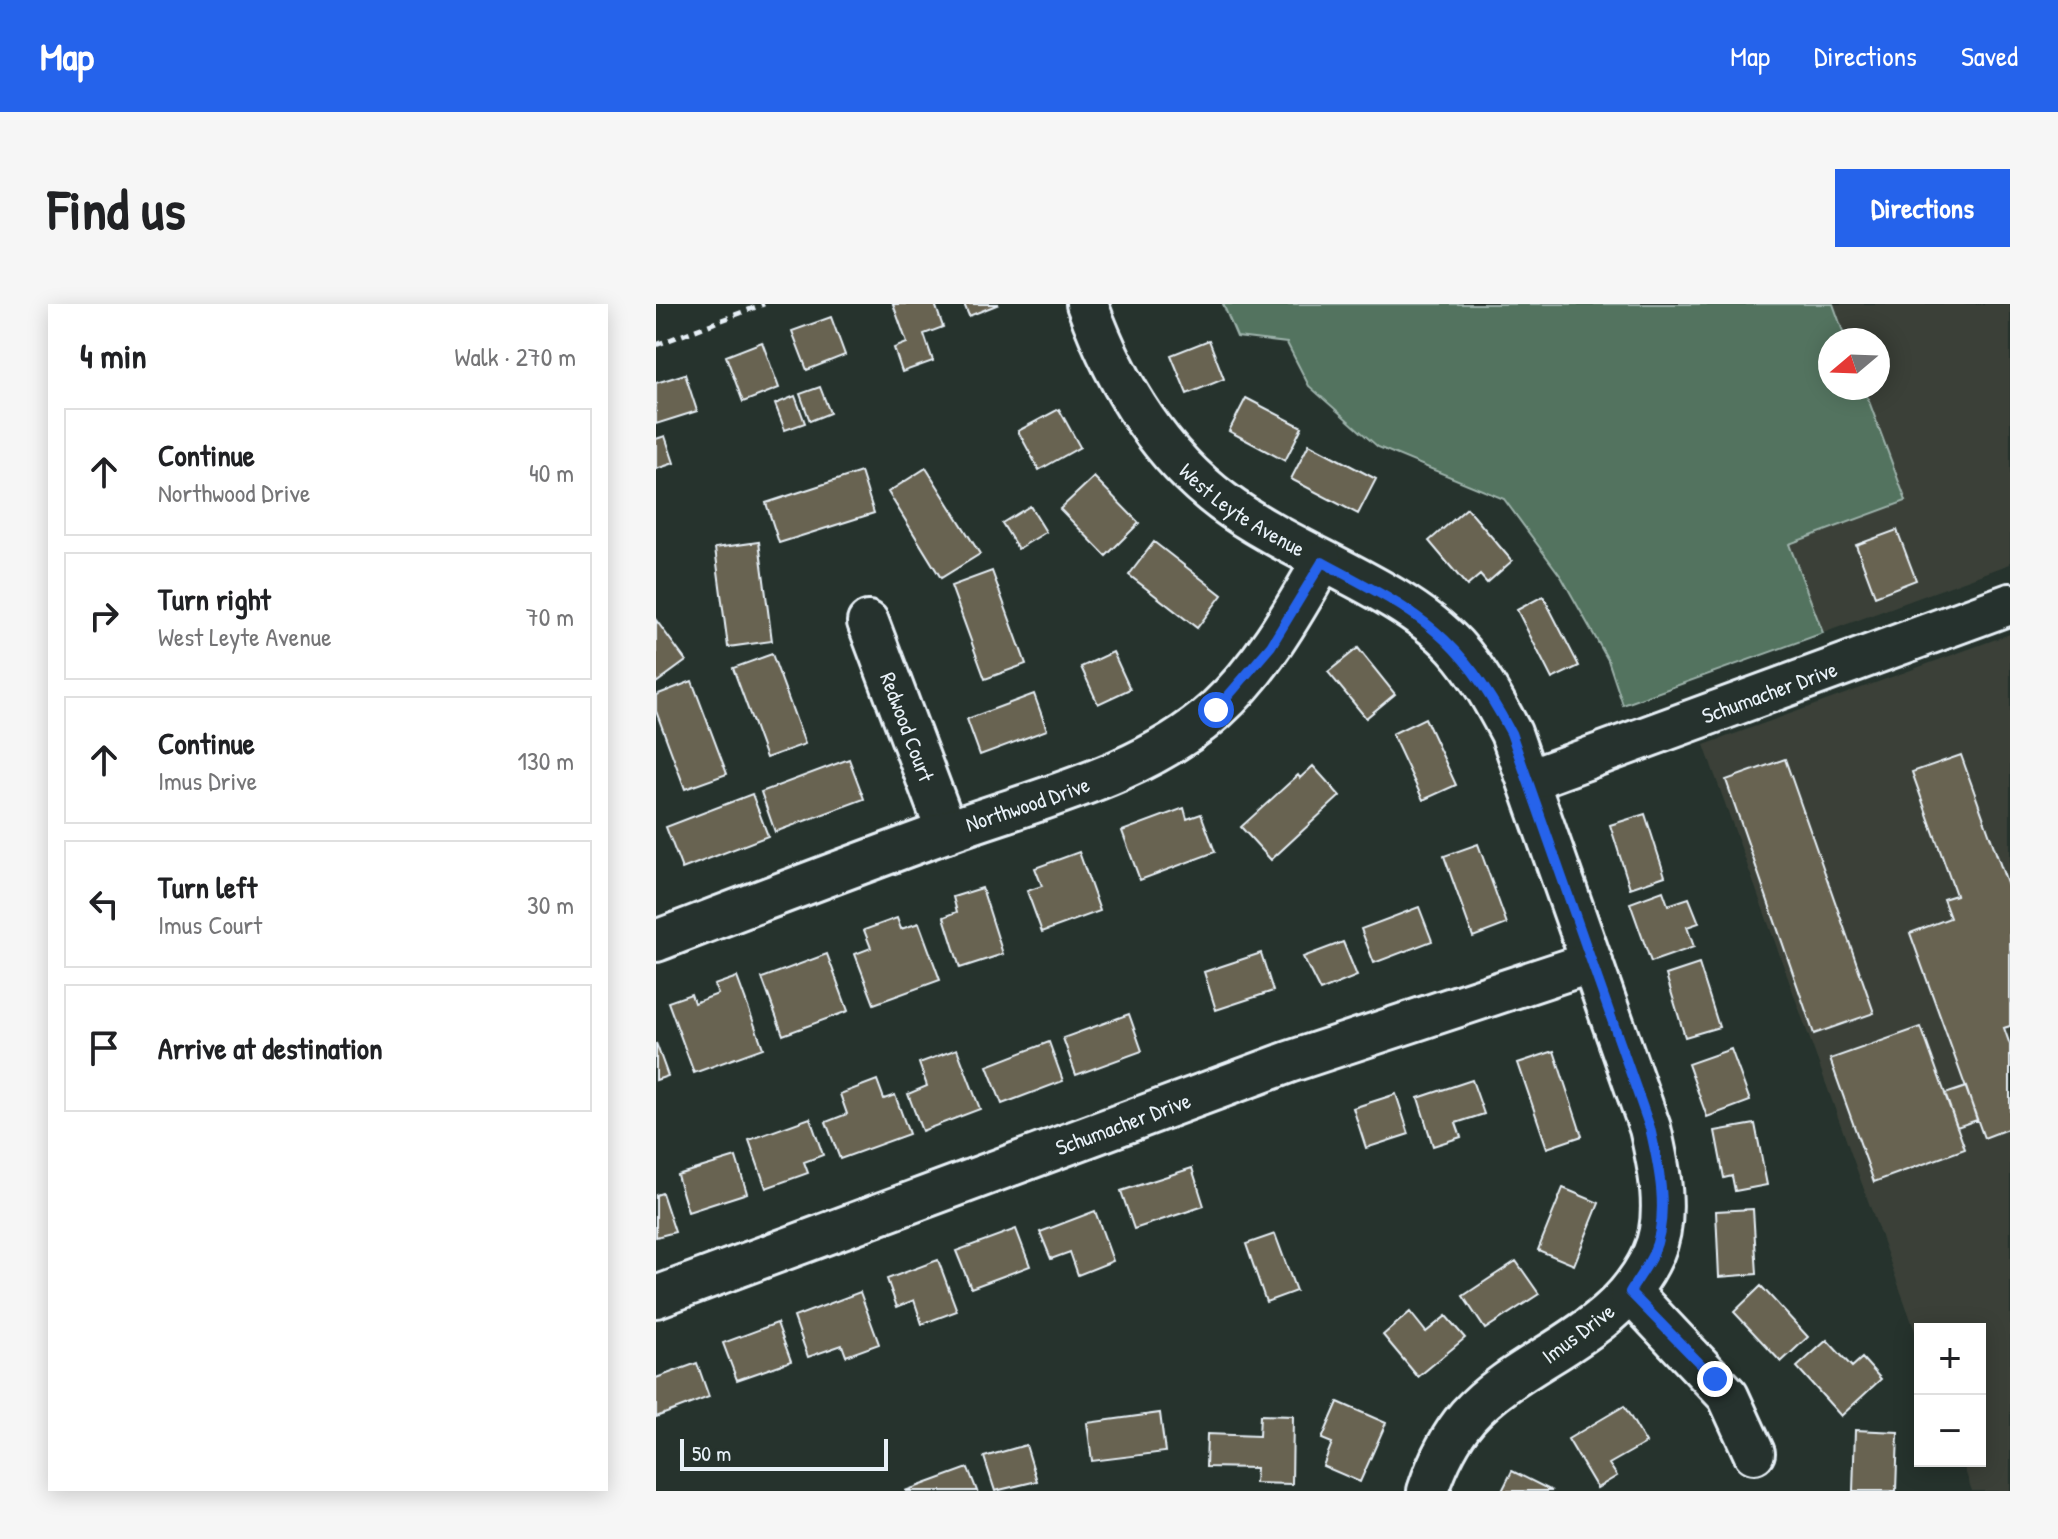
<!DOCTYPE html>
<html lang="en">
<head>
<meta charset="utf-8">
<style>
	body { margin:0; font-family:"Patrick Hand",sans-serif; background:#f6f6f6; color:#202124 }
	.controls { position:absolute; right:24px; bottom:24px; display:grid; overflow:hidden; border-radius:0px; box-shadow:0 4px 20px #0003 }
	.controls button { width:72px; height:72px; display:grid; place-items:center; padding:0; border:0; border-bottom:2px solid #e0e0e0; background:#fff; color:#202124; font:40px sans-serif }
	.compass { position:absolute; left:1162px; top:24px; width:72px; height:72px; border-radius:50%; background:#fff; box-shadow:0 4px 20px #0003; rotate:251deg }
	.scale { position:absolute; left:24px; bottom:20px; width:208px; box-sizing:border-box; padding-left:8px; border:4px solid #e8f1f8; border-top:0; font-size:22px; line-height:28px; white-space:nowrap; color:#e8f1f8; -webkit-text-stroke:6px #26332d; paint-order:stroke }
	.stop { position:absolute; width:24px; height:24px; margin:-18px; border:6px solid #2563eb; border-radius:50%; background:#fff }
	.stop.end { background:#2563eb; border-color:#fff; box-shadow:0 2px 8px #0008 }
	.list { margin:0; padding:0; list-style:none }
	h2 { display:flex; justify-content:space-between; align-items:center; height:104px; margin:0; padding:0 32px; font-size:34px }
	h2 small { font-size:26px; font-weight:400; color:#757577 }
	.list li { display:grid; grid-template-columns:52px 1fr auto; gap:24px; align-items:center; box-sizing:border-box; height:128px; margin:0 16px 16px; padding:0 16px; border:2px solid #e0e0e0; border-radius:0px }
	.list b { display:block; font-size:30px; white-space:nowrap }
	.list p { margin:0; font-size:26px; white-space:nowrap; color:#757577 }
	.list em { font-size:26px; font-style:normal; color:#757577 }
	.icon { flex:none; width:44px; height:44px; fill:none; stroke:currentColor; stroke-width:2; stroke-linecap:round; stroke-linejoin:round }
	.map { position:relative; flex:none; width:1354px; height:1187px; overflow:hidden; border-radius:0px }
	header { display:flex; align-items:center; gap:48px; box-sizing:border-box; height:112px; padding:0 40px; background:#2563eb; color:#fff }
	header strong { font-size:38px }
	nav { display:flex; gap:44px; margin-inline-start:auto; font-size:28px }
	.intro { display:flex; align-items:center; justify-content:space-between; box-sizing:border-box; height:192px; padding:0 48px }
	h1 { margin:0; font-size:56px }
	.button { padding:20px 36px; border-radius:0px; background:#2563eb; color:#fff; font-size:28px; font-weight:700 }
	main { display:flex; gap:48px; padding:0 48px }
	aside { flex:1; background:#fff; border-radius:0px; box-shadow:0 4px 20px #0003 }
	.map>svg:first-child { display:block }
	.built { fill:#3a4138 }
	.green { fill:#52735e; stroke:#9db2ab; stroke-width:2 }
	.building { fill:#686351; stroke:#e8f1f8; stroke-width:2 }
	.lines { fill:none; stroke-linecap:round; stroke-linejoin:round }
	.minor-casing { stroke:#e8f1f8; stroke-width:46 }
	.path { stroke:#e8f1f8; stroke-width:5; stroke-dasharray:8 6; stroke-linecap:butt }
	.minor { stroke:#26332d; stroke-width:40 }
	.route { stroke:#2563eb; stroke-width:10 }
	.labels { text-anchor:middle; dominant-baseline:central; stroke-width:7; stroke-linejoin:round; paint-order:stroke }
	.street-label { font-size:22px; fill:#e8f1f8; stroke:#26332d }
</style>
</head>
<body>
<header>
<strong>Map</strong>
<nav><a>Map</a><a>Directions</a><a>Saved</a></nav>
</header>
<div class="intro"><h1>Find us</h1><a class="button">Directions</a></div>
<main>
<aside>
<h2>4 min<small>Walk · 270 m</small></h2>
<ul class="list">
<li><svg class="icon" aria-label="ahead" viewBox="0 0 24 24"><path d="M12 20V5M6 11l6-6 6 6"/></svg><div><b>Continue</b><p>Northwood Drive</p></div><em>40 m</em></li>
<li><svg class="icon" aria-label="right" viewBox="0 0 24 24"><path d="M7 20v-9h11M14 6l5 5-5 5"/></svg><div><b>Turn right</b><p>West Leyte Avenue</p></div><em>70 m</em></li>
<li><svg class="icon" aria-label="ahead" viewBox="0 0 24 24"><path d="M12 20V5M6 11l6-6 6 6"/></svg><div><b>Continue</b><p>Imus Drive</p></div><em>130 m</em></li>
<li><svg class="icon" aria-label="left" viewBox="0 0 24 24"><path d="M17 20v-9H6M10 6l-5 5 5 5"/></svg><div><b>Turn left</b><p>Imus Court</p></div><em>30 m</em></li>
<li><svg class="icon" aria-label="arrive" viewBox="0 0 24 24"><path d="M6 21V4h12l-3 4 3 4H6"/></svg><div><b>Arrive at destination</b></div></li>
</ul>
</aside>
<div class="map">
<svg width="1354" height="1187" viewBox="0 0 1354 1187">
	<rect width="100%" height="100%" fill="#26332d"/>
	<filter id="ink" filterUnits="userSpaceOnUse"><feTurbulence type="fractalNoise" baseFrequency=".0125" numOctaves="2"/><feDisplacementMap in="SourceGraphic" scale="16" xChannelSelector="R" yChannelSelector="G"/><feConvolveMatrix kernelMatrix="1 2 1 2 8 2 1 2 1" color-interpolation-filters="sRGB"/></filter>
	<g filter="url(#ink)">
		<!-- built -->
		<path class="built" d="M1177,0H1354V260L1167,329L1133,240L1250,197L1208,84H1222V36H1190Z
			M1354,330V1187H1316L1306,1157H1324V1025H1264V1041L1048,441Z"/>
		<!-- green -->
		<path class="green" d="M567,0H1177L1190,36H1174V84H1208L1250,197L1133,240L1167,329L967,401L952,356L906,274L848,195L722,143L653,82L631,39L581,33Z"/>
		<!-- building -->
		<path class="building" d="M237,0H279L287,23L268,30L277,57L246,68L238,44L251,39Z
			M308,0H343L313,12Z
			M175,13L189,51L151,66L136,27Z
			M553,36L568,75L531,90L515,51Z
			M106,38L123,84L87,98L70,52Z
			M29,70L41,107L0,120V79Z
			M164,83L174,109L154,117L144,90Z
			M139,92L149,119L129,126L119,100Z
			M590,94L646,123L629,157L573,127Z
			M403,105L424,143L383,166L362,127Z
			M9,132L18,159L0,165V135Z
			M653,140L720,175L702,210L635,175Z
			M270,164L324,250L285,274L232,188Z
			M205,168L218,209L123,239L110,199Z
			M438,173L483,219L450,252L404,205Z
			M374,202L390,228L362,245L346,219Z
			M811,204L856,257L831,279L824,271L811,282L773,237Z
			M1241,226L1260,276L1219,292L1200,241Z
			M103,238L116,337L72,343L59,244Z
			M498,238L566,291L541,324L473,271Z
			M336,267L370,360L329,375L295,282Z
			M887,292L923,362L896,375L861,306Z
			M0,316L30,357L0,379Z
			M702,344L739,390L710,414L672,368Z
			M457,348L474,385L442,400L425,363Z
			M116,350L149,440L110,454L77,364Z
			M36,377L71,470L29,485L0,407V391Z
			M378,390L391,426L324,451L311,415Z
			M769,414L800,481L767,496L736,430Z
			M1305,451L1354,588V722L1348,724L1354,741V824L1328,834L1254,629L1294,614L1287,595L1300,591L1256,468Z
			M193,455L208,495L119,528L105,488Z
			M1129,455L1218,709L1158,730L1070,476Z
			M657,462L684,492L615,556L585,523L642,471L644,474Z
			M96,490L112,532L26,565L10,523Z
			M528,504L531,515L545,510L559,548L484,576L466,527Z
			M989,510L1009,572L974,584L954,521Z
			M822,540L851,620L817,633L788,552Z
			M423,548L444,607L386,628L371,587L386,582L379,564Z
			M326,584L347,650L304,664L288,613L301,608L297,593Z
			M1007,587L1012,601L1033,594L1043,619L1031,623L1038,643L995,658L974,599Z
			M763,603L776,637L718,659L705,625Z
			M241,614L245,625L263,619L284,676L218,700L199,650L215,644L208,626Z
			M687,638L701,672L664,687L647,653Z
			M605,649L617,687L560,706L548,668Z
			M171,650L192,707L127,731L106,674Z
			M1043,660L1063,723L1029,733L1010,671Z
			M81,673L107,744L38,769L12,698L35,690L38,699L62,690L58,681Z
			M473,710L486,747L420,771L407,734Z
			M1265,723L1309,845L1218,878L1174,755Z
			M393,738L407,777L346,800L331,762Z
			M0,739L12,772L0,776Z
			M301,745L324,805L266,827L252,790L271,782L263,759Z
			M1075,745L1094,797L1051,813L1032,760Z
			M898,747L926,832L891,844L862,759Z
			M221,776L228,795L239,791L253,830L184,855L170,818L191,810L184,790Z
			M816,776L828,810L800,819L805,833L777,842L762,794Z
			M1310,783L1321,816L1301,823L1289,790Z
			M740,790L753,830L710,844L697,804Z
			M154,814L167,851L148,858L152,869L110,884L93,836Z
			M1099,820L1111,881L1079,887L1076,872L1068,874L1059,827Z
			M80,853L91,889L32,908L21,871Z
			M536,864L548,902L478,925L465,887Z
			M907,884L943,899L918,961L882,946Z
			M6,889L19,928L0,933V891Z
			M1097,905L1101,970L1063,973L1060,907Z
			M439,907L457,957L422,971L414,948L395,955L384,928Z
			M360,925L374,962L315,984L300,947Z
			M619,930L640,987L610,998L590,940Z
			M282,956L301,1007L266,1020L258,996L241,1003L231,975Z
			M860,957L883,990L829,1025L807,992Z
			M1105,982L1152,1033L1125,1058L1078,1008Z
			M204,988L223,1040L190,1052L186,1041L152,1053L138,1013Z
			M754,1008L770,1028L790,1012L809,1034L762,1073L727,1031Z
			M121,1019L135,1057L81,1076L67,1039Z
			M1171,1036L1196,1063L1206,1054L1225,1075L1185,1112L1141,1063Z
			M41,1059L53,1093L0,1113V1074Z
			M682,1098L730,1119L704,1178L667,1162L676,1139L666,1135Z
			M968,1102L990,1139L953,1160L961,1172L941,1184L912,1135Z
			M504,1109L509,1148L436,1157L431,1119Z
			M604,1111L637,1112L636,1180L599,1179L600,1164L550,1163L551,1130L603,1132Z
			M1199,1126L1242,1128L1240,1187H1197Z
			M370,1141L381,1177L339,1187L328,1153Z
			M312,1164L321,1187H249Z
			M856,1167L896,1187H846Z"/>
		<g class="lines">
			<!-- minor casing -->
			<g class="minor-casing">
				<g id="minor">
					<path id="s1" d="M431,0C459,77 500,148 567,198C636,250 743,282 799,342C822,367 839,399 855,429L994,824C1003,863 1014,912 997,950C959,1034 867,1051 812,1112C793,1134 781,1160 772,1187"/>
					<path id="s2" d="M212,318L291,528"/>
					<path id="s3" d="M873,476L1354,300"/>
					<path id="s4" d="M0,637C97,600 193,563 290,528C380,495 487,472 560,406C605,365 636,311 666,258"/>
					<path d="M974,988L1072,1092L1098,1149"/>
					<path id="s5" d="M0,993L633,758L936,658"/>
				</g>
			</g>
			<!-- path -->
			<path class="path" d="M0,41L108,0"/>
			<!-- minor -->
			<use href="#minor" class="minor"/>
		</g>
	</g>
	<g class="lines" filter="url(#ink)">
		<!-- route -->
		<path class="route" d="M560,406L615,342L666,258C764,310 801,328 855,429L994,824C1003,863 1014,911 997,950C991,963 981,976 974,988L1059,1075"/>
	</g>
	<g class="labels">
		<!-- street labels -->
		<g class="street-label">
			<text stroke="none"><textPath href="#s1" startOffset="264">West Leyte Avenue</textPath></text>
			<text stroke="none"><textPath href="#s3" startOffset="256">Schumacher Drive</textPath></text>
			<text stroke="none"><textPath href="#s2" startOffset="112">Redwood Court</textPath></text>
			<text stroke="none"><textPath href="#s4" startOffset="396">Northwood Drive</textPath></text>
			<text stroke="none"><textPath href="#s5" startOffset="498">Schumacher Drive</textPath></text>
			<text transform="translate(922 1029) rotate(-37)">Imus Drive</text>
		</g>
	</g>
</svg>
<div class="controls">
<button>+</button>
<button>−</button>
</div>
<svg class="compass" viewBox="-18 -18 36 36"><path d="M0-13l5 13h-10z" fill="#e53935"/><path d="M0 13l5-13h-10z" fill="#757577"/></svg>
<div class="scale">50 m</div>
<div class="stop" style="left:560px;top:406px"></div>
<div class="stop end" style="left:1059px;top:1075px"></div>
</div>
</main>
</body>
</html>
